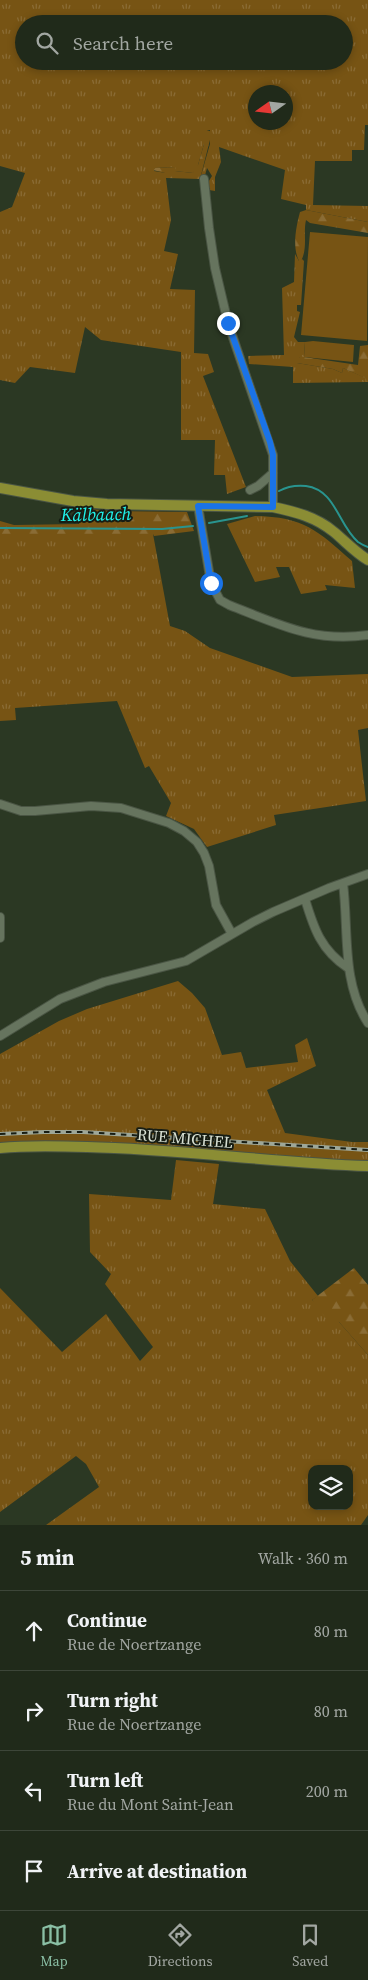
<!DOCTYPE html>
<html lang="en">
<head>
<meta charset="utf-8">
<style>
	body { margin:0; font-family:"Source Serif 4",serif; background:#283223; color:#f1f3f6 }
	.controls { position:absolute; right:15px; bottom:15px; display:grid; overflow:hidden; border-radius:10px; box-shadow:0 2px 8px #0003 }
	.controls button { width:45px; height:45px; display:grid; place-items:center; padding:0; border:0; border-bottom:1px solid #3d4639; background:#202a1a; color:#f1f3f6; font:25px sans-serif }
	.compass { position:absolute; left:248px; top:85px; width:45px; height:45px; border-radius:50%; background:#202a1a; box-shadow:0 2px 8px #0003; rotate:256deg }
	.stop { position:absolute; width:15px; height:15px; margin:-11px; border:4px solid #1a73e8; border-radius:50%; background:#fff }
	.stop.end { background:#1a73e8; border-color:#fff; box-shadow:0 1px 5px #0008 }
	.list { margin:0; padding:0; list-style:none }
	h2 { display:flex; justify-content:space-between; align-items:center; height:65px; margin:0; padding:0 20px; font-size:21px }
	h2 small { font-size:16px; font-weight:400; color:#a2a7a2 }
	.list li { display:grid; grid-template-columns:32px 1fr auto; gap:15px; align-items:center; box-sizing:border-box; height:80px; padding:0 20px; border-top:1px solid #3d4639 }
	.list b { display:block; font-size:19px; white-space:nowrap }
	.list p { margin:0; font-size:16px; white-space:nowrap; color:#a2a7a2 }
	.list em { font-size:16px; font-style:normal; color:#a2a7a2 }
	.icon { flex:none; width:28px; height:28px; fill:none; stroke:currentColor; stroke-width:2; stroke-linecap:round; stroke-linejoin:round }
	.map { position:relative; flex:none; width:368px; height:1525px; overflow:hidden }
	.search { position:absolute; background:#202a1a; box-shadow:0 2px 8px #0003; left:15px; right:15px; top:15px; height:55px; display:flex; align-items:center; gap:12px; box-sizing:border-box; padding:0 18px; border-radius:28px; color:#a2a7a2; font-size:19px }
	.sheet { height:385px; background:#202a1a }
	nav { display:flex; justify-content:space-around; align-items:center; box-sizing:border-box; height:70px; border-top:1px solid #3d4639; background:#202a1a; font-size:14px; color:#a2a7a2 }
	nav a { display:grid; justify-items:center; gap:2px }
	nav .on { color:#8abfa5 }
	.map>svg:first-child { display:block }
	.grass { fill:url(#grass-tufts); fill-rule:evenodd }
	.forest { fill:url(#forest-firs) }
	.pitch { fill:#775414 }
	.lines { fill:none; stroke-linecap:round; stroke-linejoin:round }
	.stream { stroke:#29948f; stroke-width:2 }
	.minor-casing { stroke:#4a5544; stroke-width:10 }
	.major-casing { stroke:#4a5544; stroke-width:12 }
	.minor { stroke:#66745e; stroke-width:8 }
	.major { stroke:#8b8d34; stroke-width:10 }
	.rail-casing { stroke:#9ea798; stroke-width:4 }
	.rail { stroke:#171d14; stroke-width:2; stroke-dasharray:5.5; stroke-linecap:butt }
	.route { stroke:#1a73e8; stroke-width:6 }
	.labels { text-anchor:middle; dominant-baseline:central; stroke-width:4; stroke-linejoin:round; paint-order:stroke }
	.street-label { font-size:16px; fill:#d8e0d3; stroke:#171d14 }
	.water-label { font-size:18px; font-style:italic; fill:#20f3ea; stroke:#171d14 }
</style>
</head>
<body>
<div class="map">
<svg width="368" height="1525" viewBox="0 0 368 1525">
	<defs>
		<pattern id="grass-tufts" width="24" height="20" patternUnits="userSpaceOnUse" patternTransform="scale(1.25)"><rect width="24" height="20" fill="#775414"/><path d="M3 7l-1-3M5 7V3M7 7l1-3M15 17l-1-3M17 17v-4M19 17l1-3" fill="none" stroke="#8a6c35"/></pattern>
		<pattern id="forest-firs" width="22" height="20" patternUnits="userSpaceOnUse" patternTransform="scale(1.25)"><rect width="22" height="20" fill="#775414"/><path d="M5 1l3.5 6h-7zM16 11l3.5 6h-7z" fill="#8a6c35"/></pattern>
	</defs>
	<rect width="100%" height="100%" fill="#2b3823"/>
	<!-- grass -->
	<path class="grass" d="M0,0H368V125H365L364,150H352V161H315L313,205L368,206V222L306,210V205L281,199L285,170L219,147L221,162L215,177V191L209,190V184H207L212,176L207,168L204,179H200L210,144V130H204V144L198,165L193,173L175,171V167L155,168L154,171L166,173V178L171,220L164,251L178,254L170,289L195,290L194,353L208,354L214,372L203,376L246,487L227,494L225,475H214L215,440H181V352L101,340L85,327L75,373L30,367L15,383L0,380V212L12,207L25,173L0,166ZM24,24H344V61H24ZM255,92H286V122H255Z
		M295,254L299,261L302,259L304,261L301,305H297V311L300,312L294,337L298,342H305L304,357H300L297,363L333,369L342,373L343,368L366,378V382L293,383V367L249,364L248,356L284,355L282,288L294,282Z
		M255,516C304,517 317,530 352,561L355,588L325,585L327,590L301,594L289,567H276L280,577L255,582L227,524Z
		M0,534H153L170,626L185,631L210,648L292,677L368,674V728L358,730L366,801L274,815L276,825L207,847L194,829L166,816L171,803L149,766L145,768L117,701L15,708L16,720L0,721Z
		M178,981L192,993L205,1008L222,1055L241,1052L246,1068L298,1062L295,1045L307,1038L316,1066L267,1090L285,1133L352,1142H368V1163L0,1146V1054L59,1021L87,1009Z
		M176,1160L219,1164L213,1204L265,1209L290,1261L318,1296L312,1300L339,1322L368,1355V1515L361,1525H46L99,1487L86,1464L76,1456L0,1512V1288L62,1352L106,1314L140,1361L153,1347L105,1284L111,1274L90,1252L89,1194L171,1200ZM312,1469H349V1506H312Z"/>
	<!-- forest -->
	<path class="forest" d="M204,129L212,132L200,179L166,178L165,173L153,170L155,168L175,167V171L193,173L194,166L198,165L204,144Z
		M306,210L368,222V233L310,223L306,220C303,233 308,248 301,261H299C292,247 296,227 300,212Z
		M368,345V382H366L365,378L343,368L342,373L333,369L297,363L296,360L300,357H304L358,365L360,346Z
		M81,508L109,511L187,512L194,531L154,536L153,534H0V521L14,525L79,524Z
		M354,1268L368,1285V1355L339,1322L328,1321L312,1300Z"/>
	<!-- pitch -->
	<path class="pitch" d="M310,232L368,237L367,341L301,335Z
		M313,341L354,345L353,362L304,357L305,342Z"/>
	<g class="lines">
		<!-- stream -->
		<path class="stream" d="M279,491C288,486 296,485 306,486C336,490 338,525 358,542C361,544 365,546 368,547
			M209,523L247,516
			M0,528L162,529L193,526"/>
		<!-- minor casing -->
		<g class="minor-casing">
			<path id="minor" d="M204,179L209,228L215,268L228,323L273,455V507
				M250,490L258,486L273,473
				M198,506L211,583L220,600L229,605C278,624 314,643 368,635
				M0,804L21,811H35L91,806L121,808L169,823L184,831L197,842L204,853L209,866L216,905L232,934
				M343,883C349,930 341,982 368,1023
				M305,899C314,929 321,950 348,968
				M0,917V938
				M0,1036L60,999L104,982L186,961L253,922L273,912L329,888L368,874"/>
		</g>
		<!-- major casing -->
		<g class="major-casing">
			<path id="major" d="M0,488L73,501L107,504L273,507C296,512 316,517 334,532C346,542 355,552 368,560
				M0,1148C29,1145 58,1146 87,1147C181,1149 274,1163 368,1166"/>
		</g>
		<!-- minor -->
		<use href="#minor" class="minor"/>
		<!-- major -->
		<use href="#major" class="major"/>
		<!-- rail casing -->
		<g class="rail-casing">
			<path id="rail" d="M0,1134L44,1132H83L368,1150"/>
		</g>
		<!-- rail -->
		<use href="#rail" class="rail"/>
	</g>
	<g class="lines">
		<!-- route -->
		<path class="route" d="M211,583L198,506L273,507V455L270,442L228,323"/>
	</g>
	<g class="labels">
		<!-- street labels -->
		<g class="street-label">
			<text transform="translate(185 1138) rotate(5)">RUE MICHEL</text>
		</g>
		<!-- water labels -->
		<g class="water-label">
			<text transform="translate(96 514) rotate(-1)">Kälbaach</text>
		</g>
	</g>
</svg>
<div class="controls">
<button><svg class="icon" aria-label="layers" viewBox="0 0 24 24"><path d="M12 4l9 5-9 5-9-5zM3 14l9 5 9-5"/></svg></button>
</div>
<svg class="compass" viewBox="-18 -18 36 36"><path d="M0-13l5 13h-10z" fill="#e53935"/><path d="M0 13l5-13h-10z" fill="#a2a7a2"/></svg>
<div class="stop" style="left:211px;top:583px"></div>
<div class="stop end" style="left:228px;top:323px"></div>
<div class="search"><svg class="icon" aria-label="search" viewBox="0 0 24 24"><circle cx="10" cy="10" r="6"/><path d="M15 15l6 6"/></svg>Search here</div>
</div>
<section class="sheet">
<h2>5 min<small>Walk · 360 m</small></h2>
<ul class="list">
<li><svg class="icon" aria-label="ahead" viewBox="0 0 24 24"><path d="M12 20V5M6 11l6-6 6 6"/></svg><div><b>Continue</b><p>Rue de Noertzange</p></div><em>80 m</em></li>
<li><svg class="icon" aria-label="right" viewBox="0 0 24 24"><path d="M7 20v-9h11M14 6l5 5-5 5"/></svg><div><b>Turn right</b><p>Rue de Noertzange</p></div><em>80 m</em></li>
<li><svg class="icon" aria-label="left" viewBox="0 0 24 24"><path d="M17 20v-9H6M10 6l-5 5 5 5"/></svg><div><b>Turn left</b><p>Rue du Mont Saint-Jean</p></div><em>200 m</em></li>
<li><svg class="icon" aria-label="arrive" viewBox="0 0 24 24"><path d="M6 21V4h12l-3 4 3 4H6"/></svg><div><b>Arrive at destination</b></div></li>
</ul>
</section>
<nav>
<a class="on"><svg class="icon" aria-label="map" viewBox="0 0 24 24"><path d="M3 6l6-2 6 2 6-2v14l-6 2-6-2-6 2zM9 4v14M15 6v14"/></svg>Map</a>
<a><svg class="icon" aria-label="directions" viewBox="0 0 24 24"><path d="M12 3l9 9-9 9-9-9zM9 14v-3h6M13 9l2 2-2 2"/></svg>Directions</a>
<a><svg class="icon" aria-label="saved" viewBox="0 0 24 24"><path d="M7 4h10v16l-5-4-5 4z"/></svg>Saved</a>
</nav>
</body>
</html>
